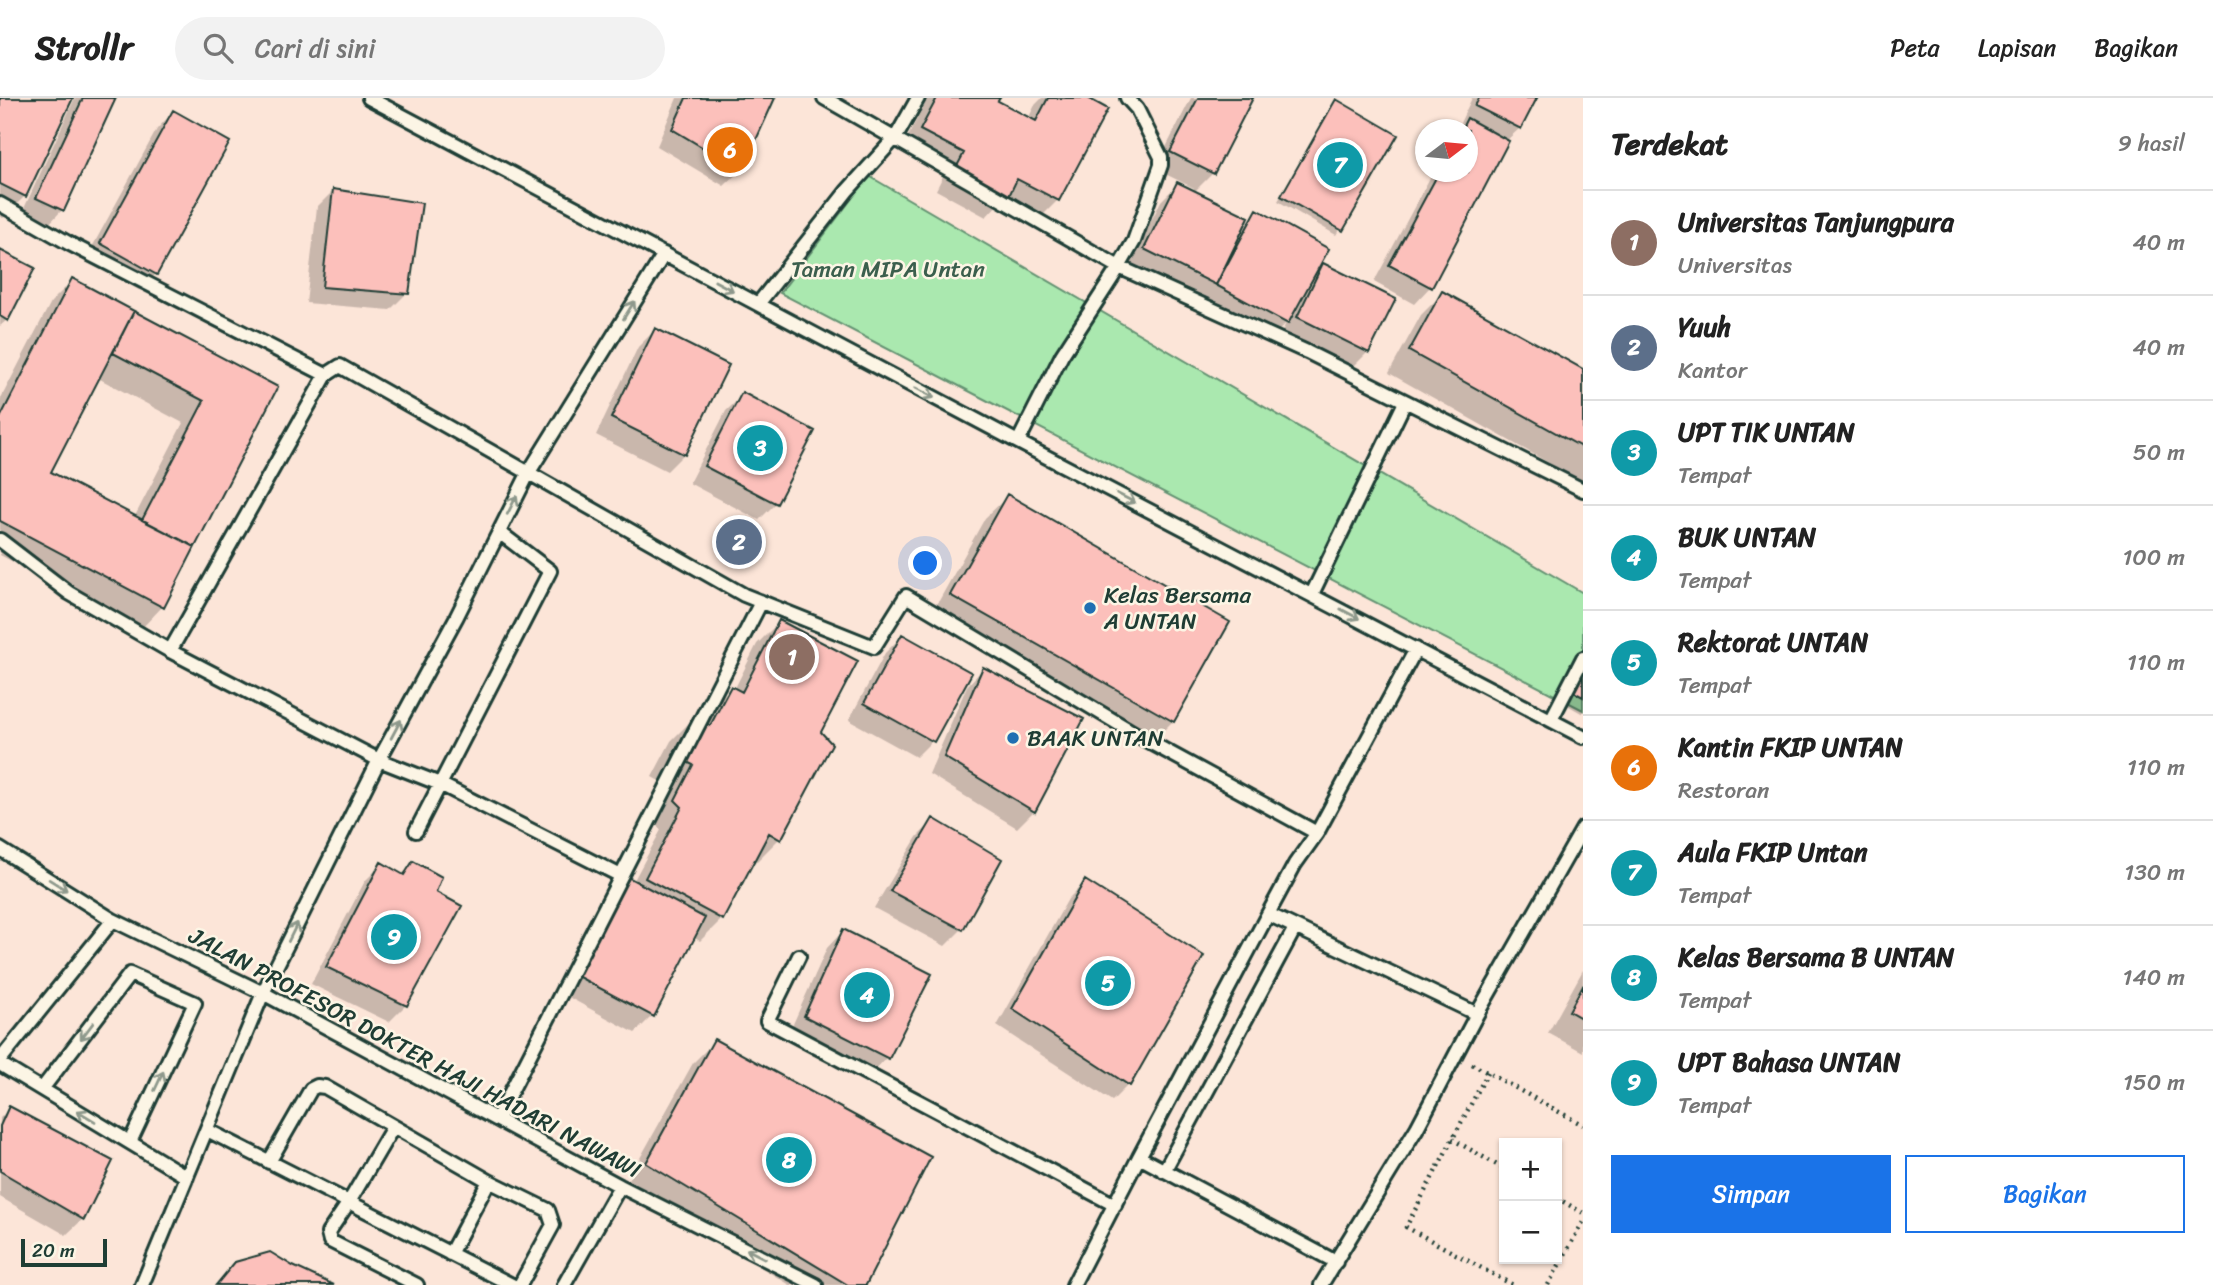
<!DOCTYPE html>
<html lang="id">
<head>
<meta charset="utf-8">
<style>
	body { margin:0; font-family:Sriracha,sans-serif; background:#f2f2f2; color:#222 }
	.controls { position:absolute; right:21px; bottom:21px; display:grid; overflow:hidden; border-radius:0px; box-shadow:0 2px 5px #0004 }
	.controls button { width:63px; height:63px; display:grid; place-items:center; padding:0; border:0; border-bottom:2px solid #e0e0e0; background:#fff; color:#222; font:35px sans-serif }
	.compass { position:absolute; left:1415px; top:21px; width:63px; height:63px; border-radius:50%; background:#fff; box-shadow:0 2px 5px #0004; rotate:74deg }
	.scale { position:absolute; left:21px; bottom:18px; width:86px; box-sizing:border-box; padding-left:7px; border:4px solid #1f3d34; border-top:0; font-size:19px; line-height:24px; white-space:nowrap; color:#1f3d34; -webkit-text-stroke:5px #fcf5e5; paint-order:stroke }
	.you { position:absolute; left:926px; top:466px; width:24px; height:24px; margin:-18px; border:5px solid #fff; border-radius:50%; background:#1a73e8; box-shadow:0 0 0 10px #1a73e833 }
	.badge { display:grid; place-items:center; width:46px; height:46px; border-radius:50%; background:#1a73e8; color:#fff; font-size:23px; font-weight:700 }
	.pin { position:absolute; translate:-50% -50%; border:4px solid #fff; box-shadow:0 2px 7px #0006 }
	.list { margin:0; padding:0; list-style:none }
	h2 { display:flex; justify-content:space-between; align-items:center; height:91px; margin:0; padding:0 28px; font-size:30px }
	h2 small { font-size:23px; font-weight:400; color:#767676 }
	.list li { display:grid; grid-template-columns:46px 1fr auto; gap:21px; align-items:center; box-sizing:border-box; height:105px; padding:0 28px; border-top:2px solid #e0e0e0 }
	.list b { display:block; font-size:26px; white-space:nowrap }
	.list p { margin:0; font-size:23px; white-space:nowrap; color:#767676 }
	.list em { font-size:23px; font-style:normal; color:#767676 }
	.actions { display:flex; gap:14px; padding:21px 28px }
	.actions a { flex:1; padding:16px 0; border:2px solid #1a73e8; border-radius:0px; text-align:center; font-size:24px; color:#1a73e8 }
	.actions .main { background:#1a73e8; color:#fff }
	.icon { flex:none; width:38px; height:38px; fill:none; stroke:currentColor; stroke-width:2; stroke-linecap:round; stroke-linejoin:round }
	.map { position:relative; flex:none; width:1583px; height:1187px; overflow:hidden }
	header { display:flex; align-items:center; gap:42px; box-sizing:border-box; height:98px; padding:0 35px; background:#fff; border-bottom:2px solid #e0e0e0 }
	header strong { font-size:33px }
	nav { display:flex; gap:38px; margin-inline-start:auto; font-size:24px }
	.search { width:490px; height:63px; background:#f2f2f2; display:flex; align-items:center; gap:18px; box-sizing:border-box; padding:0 24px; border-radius:38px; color:#767676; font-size:26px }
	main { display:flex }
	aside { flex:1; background:#fff }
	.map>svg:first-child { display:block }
	.garden { fill:#aae8af; stroke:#649272; stroke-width:2 }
	.shadow { fill:#0003; fill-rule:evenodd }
	.building { fill:#fcc0bb; stroke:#1f3d34; stroke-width:2 }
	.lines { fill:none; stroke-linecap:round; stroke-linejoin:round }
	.service-casing { stroke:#1f3d34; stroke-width:18 }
	.path { stroke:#1f3d34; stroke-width:4.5; stroke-dasharray:2 5; stroke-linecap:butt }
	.service { stroke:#fcf5e5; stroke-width:12 }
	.oneway { stroke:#8e998c }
	.poi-dot { fill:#1f6fb2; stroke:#fcf5e5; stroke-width:2.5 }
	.labels { text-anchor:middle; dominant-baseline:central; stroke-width:5; stroke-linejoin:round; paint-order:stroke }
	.park-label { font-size:23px; fill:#3b5f4d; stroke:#fcf5e5 }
	.poi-label { font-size:23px; fill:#1f3d34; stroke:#fcf5e5; text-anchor:start }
	.street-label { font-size:23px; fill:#1f3d34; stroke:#fcf5e5 }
</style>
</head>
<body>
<header>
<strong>Strollr</strong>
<div class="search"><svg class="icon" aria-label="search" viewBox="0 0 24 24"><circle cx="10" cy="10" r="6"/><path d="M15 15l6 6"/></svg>Cari di sini</div>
<nav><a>Peta</a><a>Lapisan</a><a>Bagikan</a></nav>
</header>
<main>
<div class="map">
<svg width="1583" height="1187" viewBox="0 0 1583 1187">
	<rect width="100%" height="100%" fill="#fce5d8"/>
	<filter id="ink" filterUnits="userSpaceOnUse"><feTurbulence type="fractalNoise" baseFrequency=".0143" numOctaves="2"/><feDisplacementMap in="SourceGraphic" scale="14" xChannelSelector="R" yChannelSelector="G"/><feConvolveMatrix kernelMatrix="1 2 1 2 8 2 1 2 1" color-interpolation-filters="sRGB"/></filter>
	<g filter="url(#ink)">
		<!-- garden -->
		<path class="garden" d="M869,78L1583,495V612L780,195Z"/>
		<!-- shadow -->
		<path class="shadow" d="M0,0H71L25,98L3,120L0,118Z
			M75,0H114L62,112L46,129L21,117Z
			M677,0H773L741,72L724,88L657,48Z
			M928,0H998L996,3L1028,21L1035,7L1042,0H1085L1106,11L1058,102L1036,124L999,105L986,119L936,92L943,78L900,54Z
			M1191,0H1251L1213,75L1194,94L1244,127L1258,113L1313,178L1324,167L1368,254L1351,271L1281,236L1286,225L1270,242L1129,168L1161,103L1178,86L1192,93L1194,90L1155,71Z
			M1472,0H1535L1520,30L1506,43L1430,189L1414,206L1374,184L1433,74H1468V32H1459L1463,27L1460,25Z
			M1332,9L1395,38L1336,137L1278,103Z
			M173,14L156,176L139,192L85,162L157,31Z
			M333,93L407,195L390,212L306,205L317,109Z
			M0,154L7,222L0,228Z
			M73,182L276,290L162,509L141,531L0,457V302L51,204ZM98,280L183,325L134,420L49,375Z
			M1443,195L1583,273V384L1389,275L1421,217Z
			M655,232L684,356L667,373L596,337L638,249Z
			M743,297L813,334L776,405L759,422L689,385L726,313Z
			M1007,399L1173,623L1151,645L930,519L985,420Z
			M779,524L819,634L830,646L779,741L757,763L754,761L722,821L700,843L693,839L652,918L635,935L559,894L633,784L661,732L654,724L672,690L652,679L671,643L693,621L702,625L709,612L731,590L734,592L757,546Z
			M902,538L932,643L916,659L849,622L885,555Z
			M1583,568V616L1562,604Z
			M983,571L1082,621L1034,713L1017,730L929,676L967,588Z
			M933,723L999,761L962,831L945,848L874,810L917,739Z
			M414,765L406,907L389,924L311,886L365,783L382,766L401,777Z
			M1085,784L1128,987L1112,1003L997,928L1068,801Z
			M843,833L887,959L871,976L789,935L827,850Z
			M1583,872V954L1548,935Z
			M715,943L864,1187H790L625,1087L693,965Z
			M10,1010L83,1121L66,1137L0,1099V1020Z"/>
		<!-- building -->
		<path class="building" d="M0,0H73L26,99L0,86Z
			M83,0H116L64,113L36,100Z
			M686,0H775L742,73L672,31Z
			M937,0H1000L998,3L1036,23L1048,0H1088L1108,11L1059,103L1017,81L1009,98L956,70L964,55L920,32Z
			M1198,0H1253L1214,76L1170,54Z
			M1479,0H1537L1521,31L1475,8Z
			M1336,1L1398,37L1343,133L1281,98Z
			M173,12L230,44L157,177L100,145Z
			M1467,20L1509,43L1432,190L1389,167L1439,74H1468V32H1461Z
			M1177,84L1249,119L1216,187L1144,151Z
			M333,91L422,105L409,196L322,189Z
			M1257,111L1329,151L1288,226L1216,187Z
			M0,152L35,170L8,223L0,218Z
			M1323,165L1396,201L1369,255L1297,219Z
			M72,180L134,213L51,374L195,449L164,510L0,423V320Z
			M1442,193L1583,271V350L1409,253Z
			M134,213L278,289L195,449L142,422L204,303L113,255Z
			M655,230L729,267L685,357L611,320Z
			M742,294L815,333L777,406L704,368Z
			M1007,396L1230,524L1174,624L950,497Z
			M779,522L858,563L821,634L832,646L781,742L769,735L723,822L645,780L682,709L675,702L693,667L673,657L693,619L710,628L731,588L742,594Z
			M902,536L972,575L934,644L864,605Z
			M983,569L1084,621L1035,714L944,659Z
			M1583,573V599L1572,593Z
			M933,720L1002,761L963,832L890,793Z
			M413,763L442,779L436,794L462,808L407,908L326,869L381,764L404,777Z
			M626,778L705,820L654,919L575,877Z
			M1085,782L1204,858L1130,988L1012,911Z
			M843,831L932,876L889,961L804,918Z
			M1583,887V921L1569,913Z
			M714,941L931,1059L866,1187H848L646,1065Z
			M9,1008L113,1063L84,1122L0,1073V1028Z
			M270,1154L293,1168L334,1187H216L235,1164Z"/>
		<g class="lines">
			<!-- service casing -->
			<g class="service-casing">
				<path id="service" d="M369,0L1018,344L1583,639
					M824,0L1119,169L1134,143L1161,67V59L1137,11L1127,0
					M0,106L70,146L326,277
					M758,206L847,93L896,39L918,0
					M1018,344L1062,257L1119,169L1307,254L1583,392
					M0,442L69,495L170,553L379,662L440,686L621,778
					M1312,496L1405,304
					M1416,551L1317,735L1295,766L1268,816L1477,916
					M170,553L326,277L340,268L744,497L874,549L906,498L1144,641L1317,735
					M1551,622L1583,560
					M416,733L550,473L499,434
					M0,751L113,822L263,895L620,1088L816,1187
					M799,858L767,923L1115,1107
					M0,962L113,822
					M0,966L187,1079
					M42,991L130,876L195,905L130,1044
					M497,1021L761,504
					M393,1029L349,1104L328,1135L330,1143L417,1187
					M207,1032L512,1187
					M1139,1059L1268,816
					M269,1064L311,991L317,988L325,989L489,1083L548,1112L553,1127L520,1187
					M1164,1073L1295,830
					M450,1156L489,1083
					M142,1187L263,895L379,662L456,520L529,374L664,156
					M564,1187L620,1088
					M1073,1187L1139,1059L1336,1164
					M1321,1187L1417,1030L1477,916L1583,730"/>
			</g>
			<!-- path -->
			<path class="path" d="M1472,966L1583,1027
				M1488,974L1406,1129L1513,1187
				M1452,1041L1504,1071
				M1557,1100L1583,1115
				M1548,1187L1583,1124"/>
			<!-- service -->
			<use href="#service" class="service"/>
		</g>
		<!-- one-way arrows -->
		<defs><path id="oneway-shaft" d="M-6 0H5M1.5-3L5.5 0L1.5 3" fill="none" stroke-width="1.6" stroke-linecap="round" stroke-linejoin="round" transform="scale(1.75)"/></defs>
		<g class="oneway">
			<use href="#oneway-shaft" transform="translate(724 188) rotate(28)"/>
			<use href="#oneway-shaft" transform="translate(629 212) rotate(-58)"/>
			<use href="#oneway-shaft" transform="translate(925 295) rotate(28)"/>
			<use href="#oneway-shaft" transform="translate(1126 400) rotate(27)"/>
			<use href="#oneway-shaft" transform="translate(512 407) rotate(-63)"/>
			<use href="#oneway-shaft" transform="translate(1350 516) rotate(28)"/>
			<use href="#oneway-shaft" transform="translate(396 631) rotate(-62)"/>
			<use href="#oneway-shaft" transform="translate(58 787) rotate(32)"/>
			<use href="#oneway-shaft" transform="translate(293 834) rotate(-64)"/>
			<use href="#oneway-shaft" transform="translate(87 933) rotate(127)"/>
			<use href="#oneway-shaft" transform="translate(159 983) rotate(-65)"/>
			<use href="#oneway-shaft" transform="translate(86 1018) rotate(-149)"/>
			<use href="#oneway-shaft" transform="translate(756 1156) rotate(-153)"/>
		</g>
	</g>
	<!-- markers -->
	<g class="poi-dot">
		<circle cx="1090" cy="510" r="7"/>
		<circle cx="1013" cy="640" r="7"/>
	</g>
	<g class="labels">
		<!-- park labels -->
		<g class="park-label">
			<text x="888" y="171">Taman MIPA Untan</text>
		</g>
		<!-- poi labels -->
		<g class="poi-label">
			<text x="1104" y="497">Kelas Bersama<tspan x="1104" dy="26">A UNTAN</tspan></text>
			<text x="1027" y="640">BAAK UNTAN</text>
		</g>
		<!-- street labels -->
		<g class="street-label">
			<text transform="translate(415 955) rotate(28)">JALAN PROFESOR DOKTER HAJI HADARI NAWAWI</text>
		</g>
	</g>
</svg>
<div class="controls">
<button>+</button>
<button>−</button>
</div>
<svg class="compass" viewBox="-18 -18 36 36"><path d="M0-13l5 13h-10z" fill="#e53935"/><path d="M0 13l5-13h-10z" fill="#767676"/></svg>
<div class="scale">20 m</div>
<div class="you"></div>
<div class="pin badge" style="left:792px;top:559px;background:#8d6e63">1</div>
<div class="pin badge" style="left:739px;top:444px;background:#5c6f8a">2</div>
<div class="pin badge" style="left:760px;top:350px;background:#0f9aa8">3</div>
<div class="pin badge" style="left:867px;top:897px;background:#0f9aa8">4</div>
<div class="pin badge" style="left:1108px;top:885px;background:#0f9aa8">5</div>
<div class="pin badge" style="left:730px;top:52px;background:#e8710a">6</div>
<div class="pin badge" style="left:1340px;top:67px;background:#0f9aa8">7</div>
<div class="pin badge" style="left:789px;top:1062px;background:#0f9aa8">8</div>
<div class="pin badge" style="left:394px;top:839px;background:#0f9aa8">9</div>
</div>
<aside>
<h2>Terdekat<small>9 hasil</small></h2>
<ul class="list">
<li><span class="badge" style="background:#8d6e63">1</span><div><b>Universitas Tanjungpura</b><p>Universitas</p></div><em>40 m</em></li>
<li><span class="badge" style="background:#5c6f8a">2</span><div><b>Yuuh</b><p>Kantor</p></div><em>40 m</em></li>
<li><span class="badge" style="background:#0f9aa8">3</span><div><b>UPT TIK UNTAN</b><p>Tempat</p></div><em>50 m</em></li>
<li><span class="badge" style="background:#0f9aa8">4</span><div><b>BUK UNTAN</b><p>Tempat</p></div><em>100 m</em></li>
<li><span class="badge" style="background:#0f9aa8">5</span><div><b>Rektorat UNTAN</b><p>Tempat</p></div><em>110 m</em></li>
<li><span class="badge" style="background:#e8710a">6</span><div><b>Kantin FKIP UNTAN</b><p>Restoran</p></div><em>110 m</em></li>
<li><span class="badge" style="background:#0f9aa8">7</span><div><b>Aula FKIP Untan</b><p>Tempat</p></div><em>130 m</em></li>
<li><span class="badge" style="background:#0f9aa8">8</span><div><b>Kelas Bersama B UNTAN</b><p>Tempat</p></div><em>140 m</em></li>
<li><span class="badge" style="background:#0f9aa8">9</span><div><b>UPT Bahasa UNTAN</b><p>Tempat</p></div><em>150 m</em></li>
</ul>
<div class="actions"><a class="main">Simpan</a><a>Bagikan</a></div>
</aside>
</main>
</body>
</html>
